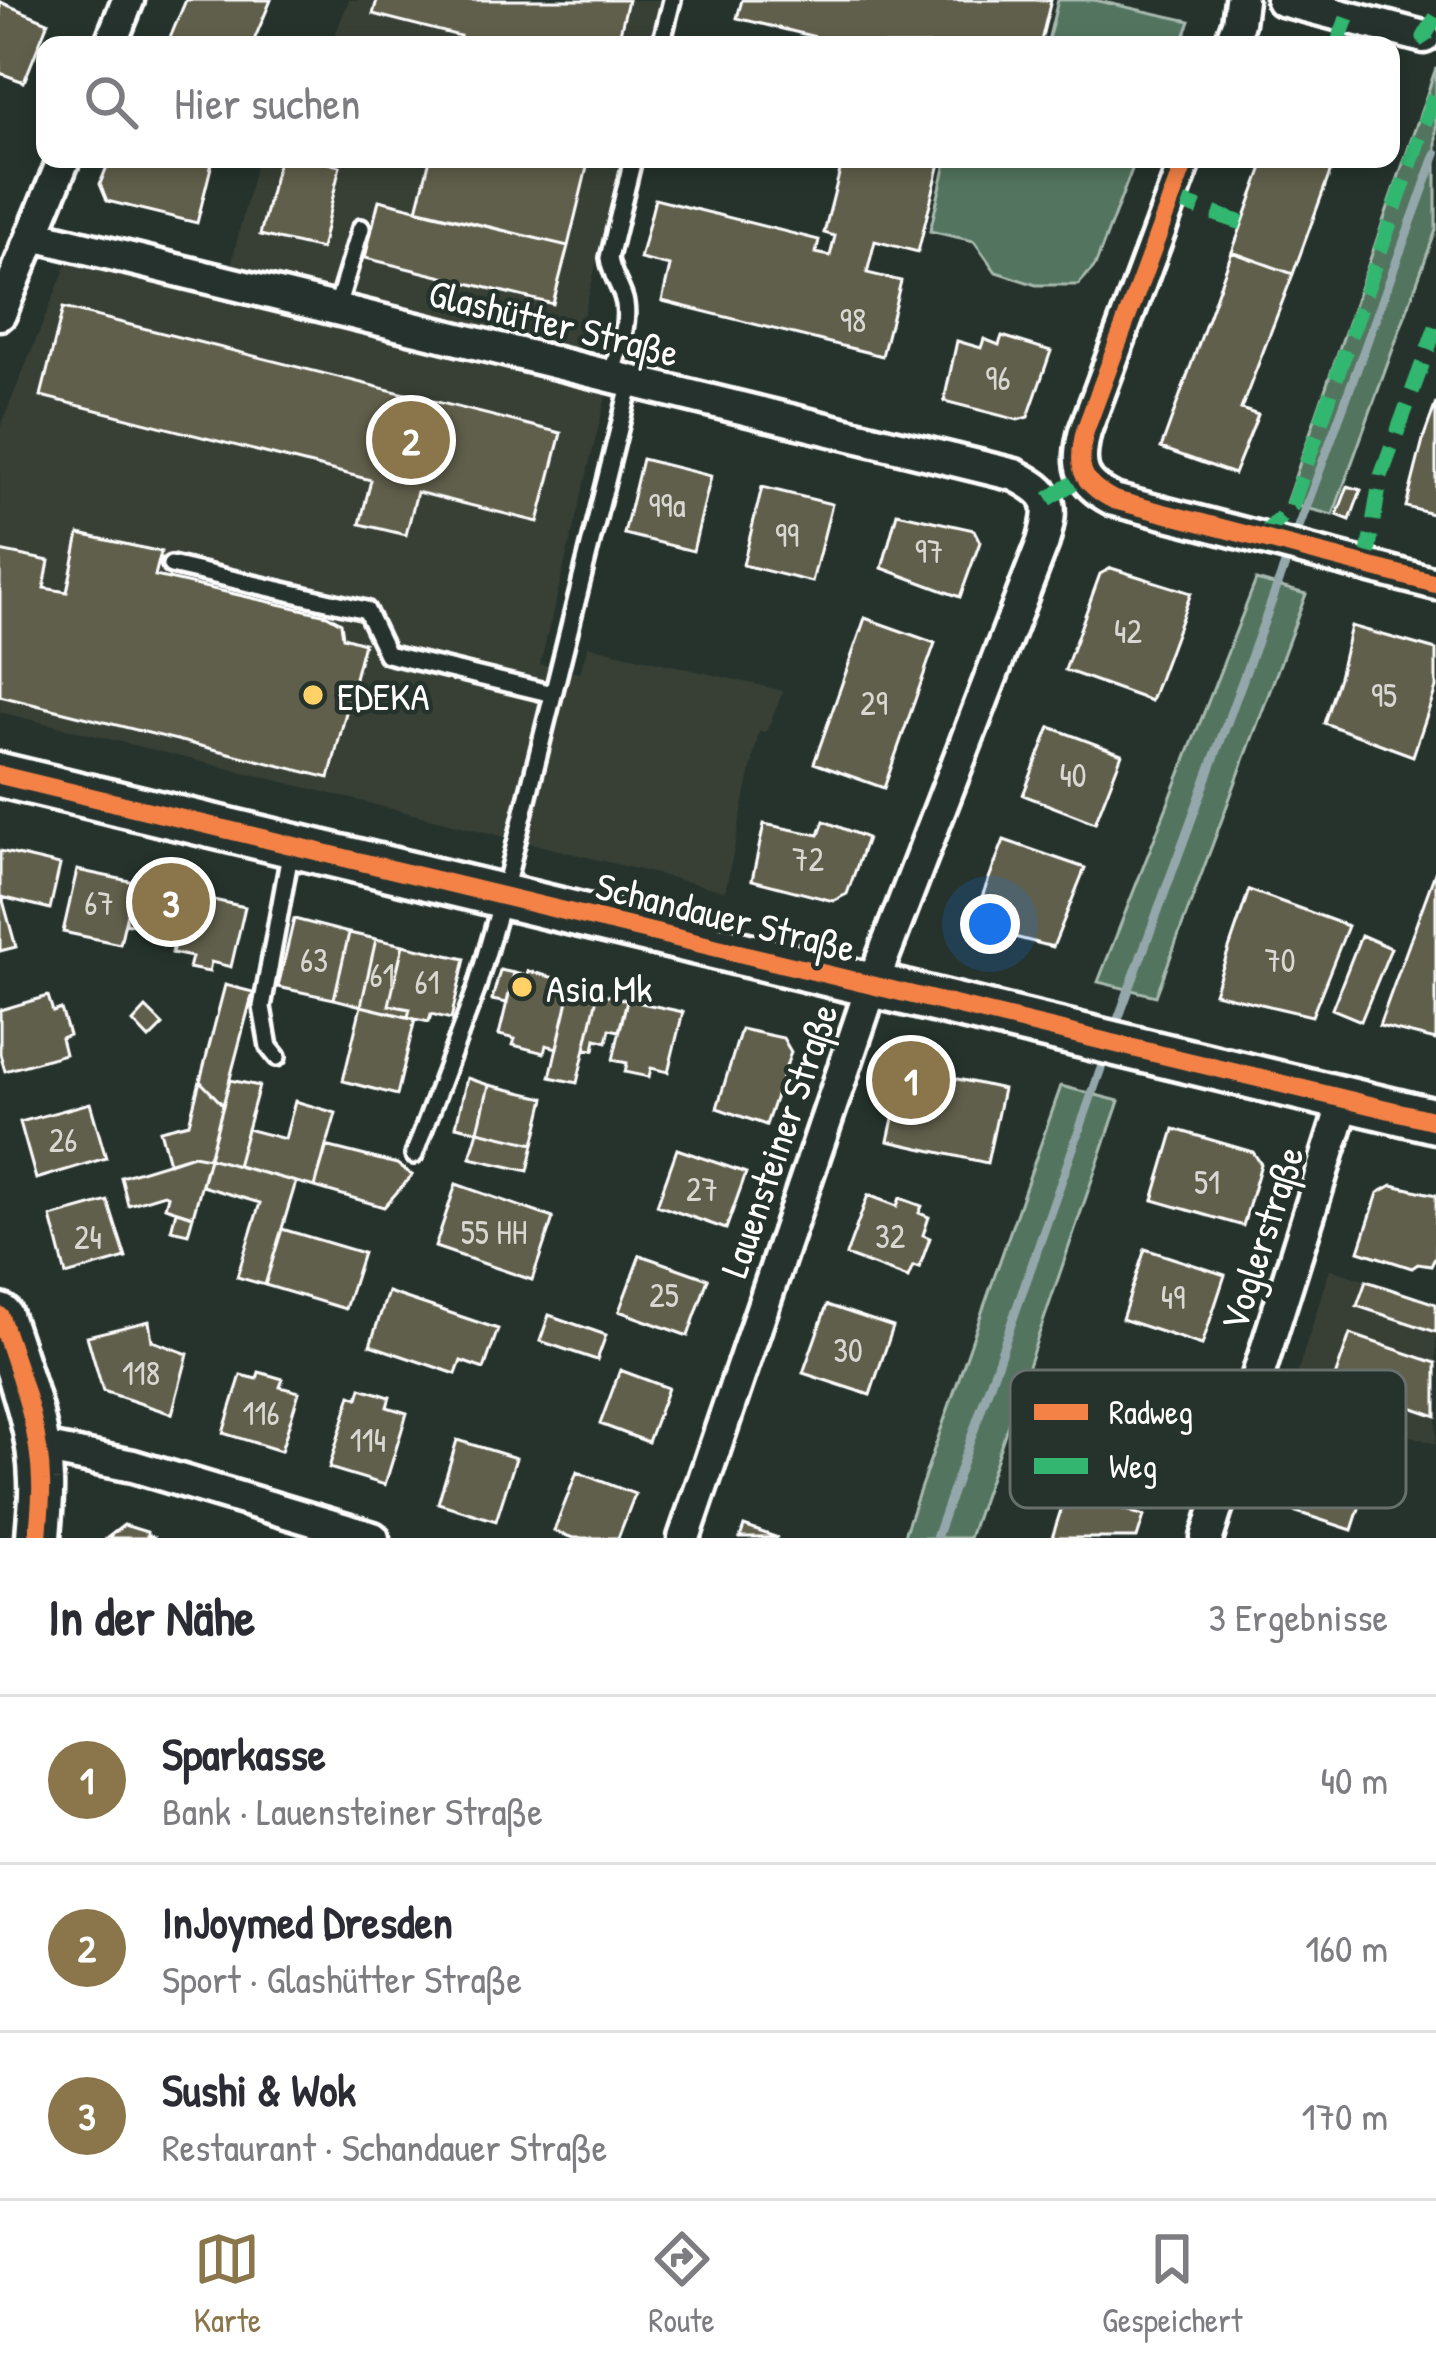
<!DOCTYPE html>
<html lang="de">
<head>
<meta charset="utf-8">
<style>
	body { margin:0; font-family:"Patrick Hand",sans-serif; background:#f7f7f7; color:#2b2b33 }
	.you { position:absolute; left:990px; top:924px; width:42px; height:42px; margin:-30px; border:9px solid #fff; border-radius:50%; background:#1a73e8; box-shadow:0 0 0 18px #1a73e833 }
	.badge { display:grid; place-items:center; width:78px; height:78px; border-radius:50%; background:#8a764a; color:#fff; font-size:39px; font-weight:700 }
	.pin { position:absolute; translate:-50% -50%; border:6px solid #fff; box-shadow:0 3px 12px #0006 }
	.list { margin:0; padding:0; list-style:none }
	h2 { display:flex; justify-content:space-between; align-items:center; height:156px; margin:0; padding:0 48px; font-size:51px }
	h2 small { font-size:39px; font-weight:400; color:#7c7c81 }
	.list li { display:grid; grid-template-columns:78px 1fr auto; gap:36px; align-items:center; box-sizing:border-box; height:168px; padding:0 48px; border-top:3px solid #e1e1e2 }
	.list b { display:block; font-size:45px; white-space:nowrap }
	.list p { margin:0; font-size:39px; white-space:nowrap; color:#7c7c81 }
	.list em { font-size:39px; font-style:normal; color:#7c7c81 }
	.icon { flex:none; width:66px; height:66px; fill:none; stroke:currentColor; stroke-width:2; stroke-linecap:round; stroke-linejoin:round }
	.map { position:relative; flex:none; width:1436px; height:1538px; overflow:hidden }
	.search { position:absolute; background:#fff; box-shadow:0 6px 18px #0003; left:36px; right:36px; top:36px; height:132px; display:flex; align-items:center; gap:30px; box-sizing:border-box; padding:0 42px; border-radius:24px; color:#7c7c81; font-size:45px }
	.sheet { height:660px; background:#fff }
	nav { display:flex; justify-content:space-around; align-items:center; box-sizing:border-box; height:168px; border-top:3px solid #e1e1e2; background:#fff; font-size:33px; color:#7c7c81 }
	nav a { display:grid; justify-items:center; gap:6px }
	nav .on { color:#8a764a }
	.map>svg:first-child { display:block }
	.built { fill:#384036 }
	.green { fill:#52745f; stroke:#a8baaf; stroke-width:3 }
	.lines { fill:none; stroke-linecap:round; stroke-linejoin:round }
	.stream { stroke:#94a8ac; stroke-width:9 }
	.building { fill:#615e4b; stroke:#fff; stroke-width:3 }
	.service-casing { stroke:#fff; stroke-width:24 }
	.minor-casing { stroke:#fff; stroke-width:39 }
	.secondary-casing { stroke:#fff; stroke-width:51 }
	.service { stroke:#26332d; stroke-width:15 }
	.minor { stroke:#26332d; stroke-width:30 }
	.secondary { stroke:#26332d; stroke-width:42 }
	.tram { stroke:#fff; stroke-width:3 }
	.quiet { stroke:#33b770; stroke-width:15; stroke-dasharray:30 15; stroke-linecap:butt }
	.cycleway-casing { stroke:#26332d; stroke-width:26 }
	.cycleway { stroke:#f48246; stroke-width:18 }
	.poi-dot { fill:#ffd166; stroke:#26332d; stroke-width:4.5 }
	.labels { text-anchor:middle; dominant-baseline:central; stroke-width:9; stroke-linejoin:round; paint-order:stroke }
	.number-label { font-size:33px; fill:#d8d7d2 }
	.street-label { font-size:39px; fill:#fff; stroke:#26332d }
	.poi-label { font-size:39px; fill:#fff; stroke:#26332d; text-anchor:start }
	.key { fill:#26332d; stroke:#67706c; stroke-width:3 }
	.key-label { font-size:33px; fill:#fff }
</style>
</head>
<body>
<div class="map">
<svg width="1436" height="1538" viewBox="0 0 1436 1538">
	<rect width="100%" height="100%" fill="#26332d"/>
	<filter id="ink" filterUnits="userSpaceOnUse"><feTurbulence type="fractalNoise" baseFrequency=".00833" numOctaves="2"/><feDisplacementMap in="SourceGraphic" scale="24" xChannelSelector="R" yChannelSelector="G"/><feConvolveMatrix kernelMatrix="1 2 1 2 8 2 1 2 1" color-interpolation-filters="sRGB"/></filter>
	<g filter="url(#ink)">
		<!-- built -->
		<path class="built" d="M349,0H661L650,45H331Z
			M257,159H622L569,375L609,384L540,664L580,673L588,646L783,691L766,732L759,731L725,891L0,712V428L73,249L226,286Z
			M1330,1269L1436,1303V1444L1290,1396Z"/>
		<!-- green -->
		<path class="green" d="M1058,0H1094L1190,21L1181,45H1047Z
			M1436,68V230L1333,515L1286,503Z
			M947,159H1136L1095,266L1078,285H1036L996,272L974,241L930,231Z
			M1256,580L1306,594L1156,996L1098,982Z
			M1061,1086L1119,1101L969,1538H903Z"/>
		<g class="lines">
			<!-- stream -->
			<path class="stream" d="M1113,1033L1436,154
				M936,1538L1106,1054"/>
		</g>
		<!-- building -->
		<path class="building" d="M186,0H271L252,45H167Z
			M377,0H628L617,45H458L460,36L373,14Z
			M742,0H1051L1040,45H849L737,18Z
			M0,2L48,22L24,82L0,73Z
			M110,159H213L197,223L107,201L100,184Z
			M279,159H312L340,166L321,249L260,235Z
			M430,159H589L568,246L417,210Z
			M941,159L918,252L875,241L867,273L901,281L882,356L662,301L670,266L640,259L655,199L819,240L816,253L830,256L835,236L824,233L843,159Z
			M1266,159H1335L1293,274L1232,252Z
			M379,200L568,246L553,304L365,258Z
			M1232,252L1293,274L1241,409L1258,415L1234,474L1161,448Z
			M63,308L561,433L538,522L417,492L406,535L360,524L371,480L41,396Z
			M1002,336L1051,351L1028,417L1018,420L944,401L957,341L981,348L984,339L999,345Z
			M1436,403V515L1406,507L1424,436Z
			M642,459L711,476L693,551L624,534Z
			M1348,486L1361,490L1350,520L1337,515Z
			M762,487L832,504L812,582L743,565Z
			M897,513L974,530L980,542L960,597L882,568Z
			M79,534L161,552L155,576L327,615L341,623L343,637L364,643L329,778L0,696V551L49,561L44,588L67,592Z
			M1111,568L1191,593L1151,701L1065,670L1100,574Z
			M865,618L935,643L884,788L814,763Z
			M1351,626L1436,650V688L1413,756L1324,723L1339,677Z
			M1050,727L1122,754L1095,823L1023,795Z
			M824,821L867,838L847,894L833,901L752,880L764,824L819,835Z
			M1004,840L1085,868L1053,947L979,928L974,917Z
			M0,851L60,865L50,909L2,897L16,947L0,951Z
			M77,870L134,882L120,944L63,932Z
			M1436,870V1040L1379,1026Z
			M134,882L161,889L152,929L125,923Z
			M161,889L186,894L177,934L152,929Z
			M1249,890L1348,926L1312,1016L1214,993Z
			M186,894L245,907L231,967L211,962L209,972L189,968L192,957L172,953Z
			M294,919L349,933L334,999L278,987Z
			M349,933L376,939L361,1006L334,999Z
			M1361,935L1391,948L1361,1021L1332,1009Z
			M376,939L403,945L389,1005L410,1009L408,1017L361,1006Z
			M403,945L465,959L451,1019L431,1014L429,1022L415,1019L408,1017L410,1009L389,1005Z
			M500,970L514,973L507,1003L492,1000Z
			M528,971L559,979L558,983L571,987L557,1048L546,1045L544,1053L513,1045L515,1039L499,1035L514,973L527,976Z
			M225,985L253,992L223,1105L200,1081Z
			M571,987L598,993L577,1083L550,1077Z
			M598,993L627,1000L619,1031L610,1029L607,1042L596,1039L594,1050L585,1049Z
			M48,996L53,1012L61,1009L69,1035L61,1038L65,1054L5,1071L0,1054V1010Z
			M627,1000L683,1012L668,1072L651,1068L649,1077L625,1072L627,1063L613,1060Z
			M361,1006L415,1019L397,1095L343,1081Z
			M146,1008L163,1025L149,1039L133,1022Z
			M741,1029L783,1038L791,1052L766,1125L717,1108Z
			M921,1071L1003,1089L987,1163L888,1141L901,1082Z
			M467,1078L489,1085L478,1131L456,1126Z
			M230,1080L259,1086L237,1166L209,1158Z
			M200,1081L223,1105L209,1158L193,1155L169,1163L160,1130L189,1123Z
			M489,1085L545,1098L534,1144L478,1131Z
			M295,1101L336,1113L315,1187L237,1166L247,1129L285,1139Z
			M90,1103L106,1158L36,1179L20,1122Z
			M1174,1129L1253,1152L1261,1164L1243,1226L1153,1200Z
			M478,1131L534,1144L528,1171L470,1158Z
			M326,1146L397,1164L412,1175L384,1207L315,1187Z
			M677,1149L746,1173L726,1229L657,1205Z
			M193,1155L209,1158L193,1216L165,1207L168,1196L164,1194L128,1205L121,1177Z
			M209,1158L296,1182L265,1285L237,1277L260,1203L202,1186Z
			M456,1184L553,1218L532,1280L435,1247Z
			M1392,1185L1436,1195V1256L1431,1266L1418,1264L1412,1268L1359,1251L1378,1193Z
			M868,1195L897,1206L900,1198L922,1206L919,1213L929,1217L923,1235L930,1238L919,1268L913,1266L908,1278L846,1255Z
			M108,1201L126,1258L66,1275L51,1217Z
			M176,1211L193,1216L188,1234L171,1230Z
			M282,1229L363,1253L345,1309L265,1285Z
			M1145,1249L1225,1275L1202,1345L1122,1319Z
			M640,1255L708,1279L688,1336L619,1311Z
			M1366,1281L1436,1304V1332L1357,1306Z
			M388,1292L498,1329L484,1369L461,1361L456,1374L370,1345Z
			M827,1305L893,1327L870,1395L803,1373Z
			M549,1315L606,1335L597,1360L540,1341Z
			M149,1321L152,1341L188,1354L172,1414L103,1391L87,1336Z
			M1350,1334L1436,1363V1416L1334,1380Z
			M620,1370L668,1388L648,1442L600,1424Z
			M259,1372L283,1379L280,1387L299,1392L281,1451L223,1433L241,1375L257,1379Z
			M361,1388L390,1397L387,1407L407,1413L385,1485L329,1468L351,1395L358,1398Z
			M1297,1427L1377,1453L1352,1530L1272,1504Z
			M457,1440L516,1458L496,1521L438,1503Z
			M577,1472L635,1494L618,1538H573L554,1531Z
			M1067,1491L1144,1516L1137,1538H1052Z
			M124,1525L147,1532V1535L155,1538H107Z
			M744,1526L778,1538H740Z"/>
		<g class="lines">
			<!-- service casing -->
			<g class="service-casing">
				<path id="service" d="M661,45L672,0
					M336,310L361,228
					M611,376C617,353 632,320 623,296C618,282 611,273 609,258L633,159
					M171,565L366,610L387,654L553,694
					M277,1057L269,1047L262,1007L291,849
					M414,1155L476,990L501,904L631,381"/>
			</g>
			<!-- minor casing -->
			<g class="minor-casing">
				<path id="minor" d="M1282,0L1424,37
					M110,45L128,0
					M1230,45L1238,23L1241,0
					M1186,159L1085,431C1076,467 1080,483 1114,500L1436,584
					M33,235L1015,475C1052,494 1054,503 1043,542L874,980L684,1538
					M0,314L64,159
					M37,1447L133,1466L373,1538
					M1207,1538L1345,1099"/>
			</g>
			<!-- secondary casing -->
			<g class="secondary-casing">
				<path id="secondary" d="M0,775L1436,1121
					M0,1316C17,1369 40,1425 41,1481C42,1500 39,1519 38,1538"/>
			</g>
			<!-- service -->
			<use href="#service" class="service"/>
			<!-- minor -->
			<use href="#minor" class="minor"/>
			<!-- secondary -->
			<use href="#secondary" class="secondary"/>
			<!-- tram -->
			<path class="tram" d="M0,768L1436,1114"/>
			<!-- quiet -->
			<path class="quiet" d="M1436,17L1424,37L1436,55
				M1337,45L1347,18
				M1171,199L1242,223
				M1048,499L1084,476
				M1260,538L1292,506L1436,90
				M1366,565L1381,476L1436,327"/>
			<!-- cycleway casing -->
			<g class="cycleway-casing">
				<path id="cycleway" d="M1186,159L1085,431C1076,467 1080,483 1114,500L1436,584
					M0,775L1436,1121
					M0,1316C17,1369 40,1425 41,1481C42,1500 39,1519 38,1538"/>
			</g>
			<!-- cycleway -->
			<use href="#cycleway" class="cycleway"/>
		</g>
	</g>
	<!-- markers -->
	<g class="poi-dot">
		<circle cx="313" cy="695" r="12"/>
		<circle cx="522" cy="987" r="12"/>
	</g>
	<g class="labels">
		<!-- number labels -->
		<g class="number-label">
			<text x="853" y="320">98</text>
			<text x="998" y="378">96</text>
			<text x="667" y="505">99a</text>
			<text x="787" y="535">99</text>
			<text x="929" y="551">97</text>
			<text x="1128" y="631">42</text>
			<text x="1384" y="695">95</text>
			<text x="874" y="703">29</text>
			<text x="1073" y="775">40</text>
			<text x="808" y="859">72</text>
			<text x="99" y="903">67</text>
			<text x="314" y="960">63</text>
			<text x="1280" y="960">70</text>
			<text x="382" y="975">61</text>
			<text x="427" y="982">61</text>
			<text x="63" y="1140">26</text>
			<text x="1207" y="1182">51</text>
			<text x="702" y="1189">27</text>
			<text x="494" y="1232">55 HH</text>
			<text x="890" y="1236">32</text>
			<text x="88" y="1237">24</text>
			<text x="664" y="1295">25</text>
			<text x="1173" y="1297">49</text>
			<text x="848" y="1350">30</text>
			<text x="141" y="1373">118</text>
			<text x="261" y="1413">116</text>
			<text x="368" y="1440">114</text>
		</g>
		<!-- street labels -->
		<g class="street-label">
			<text transform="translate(554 322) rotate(14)">Glashütter Straße</text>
			<text transform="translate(726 916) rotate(14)">Schandauer Straße</text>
			<text transform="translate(778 1140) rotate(-71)">Lauensteiner Straße</text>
			<text transform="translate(1261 1238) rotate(-72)">Voglerstraße</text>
		</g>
		<!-- poi labels -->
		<g class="poi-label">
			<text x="337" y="695">EDEKA</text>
			<text x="546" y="987">Asia Mk</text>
		</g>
	</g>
	<!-- legend -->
	<rect x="1010" y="1370" width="396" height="138" rx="18" class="key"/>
	<rect x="1034" y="1404" width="54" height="16" fill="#f48246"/>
	<rect x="1034" y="1458" width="54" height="16" fill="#33b770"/>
	<g class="key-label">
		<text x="1109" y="1424">Radweg</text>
		<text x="1109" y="1478">Weg</text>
	</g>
</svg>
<div class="you"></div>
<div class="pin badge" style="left:911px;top:1080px">1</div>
<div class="pin badge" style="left:411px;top:440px">2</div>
<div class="pin badge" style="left:171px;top:902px">3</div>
<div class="search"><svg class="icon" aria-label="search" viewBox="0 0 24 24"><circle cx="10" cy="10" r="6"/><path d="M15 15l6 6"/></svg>Hier suchen</div>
</div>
<section class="sheet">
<h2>In der Nähe<small>3 Ergebnisse</small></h2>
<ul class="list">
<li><span class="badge">1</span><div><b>Sparkasse</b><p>Bank · Lauensteiner Straße</p></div><em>40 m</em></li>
<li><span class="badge">2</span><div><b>InJoymed Dresden</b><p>Sport · Glashütter Straße</p></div><em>160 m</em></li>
<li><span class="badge">3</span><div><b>Sushi &amp; Wok</b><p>Restaurant · Schandauer Straße</p></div><em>170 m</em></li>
</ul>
</section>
<nav>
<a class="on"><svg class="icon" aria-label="map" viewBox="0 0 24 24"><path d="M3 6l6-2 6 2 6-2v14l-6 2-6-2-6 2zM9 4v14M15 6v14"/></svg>Karte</a>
<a><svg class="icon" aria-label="directions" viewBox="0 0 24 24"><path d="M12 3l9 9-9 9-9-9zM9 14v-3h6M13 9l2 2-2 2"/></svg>Route</a>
<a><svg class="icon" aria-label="saved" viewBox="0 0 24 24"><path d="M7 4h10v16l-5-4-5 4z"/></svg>Gespeichert</a>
</nav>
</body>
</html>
